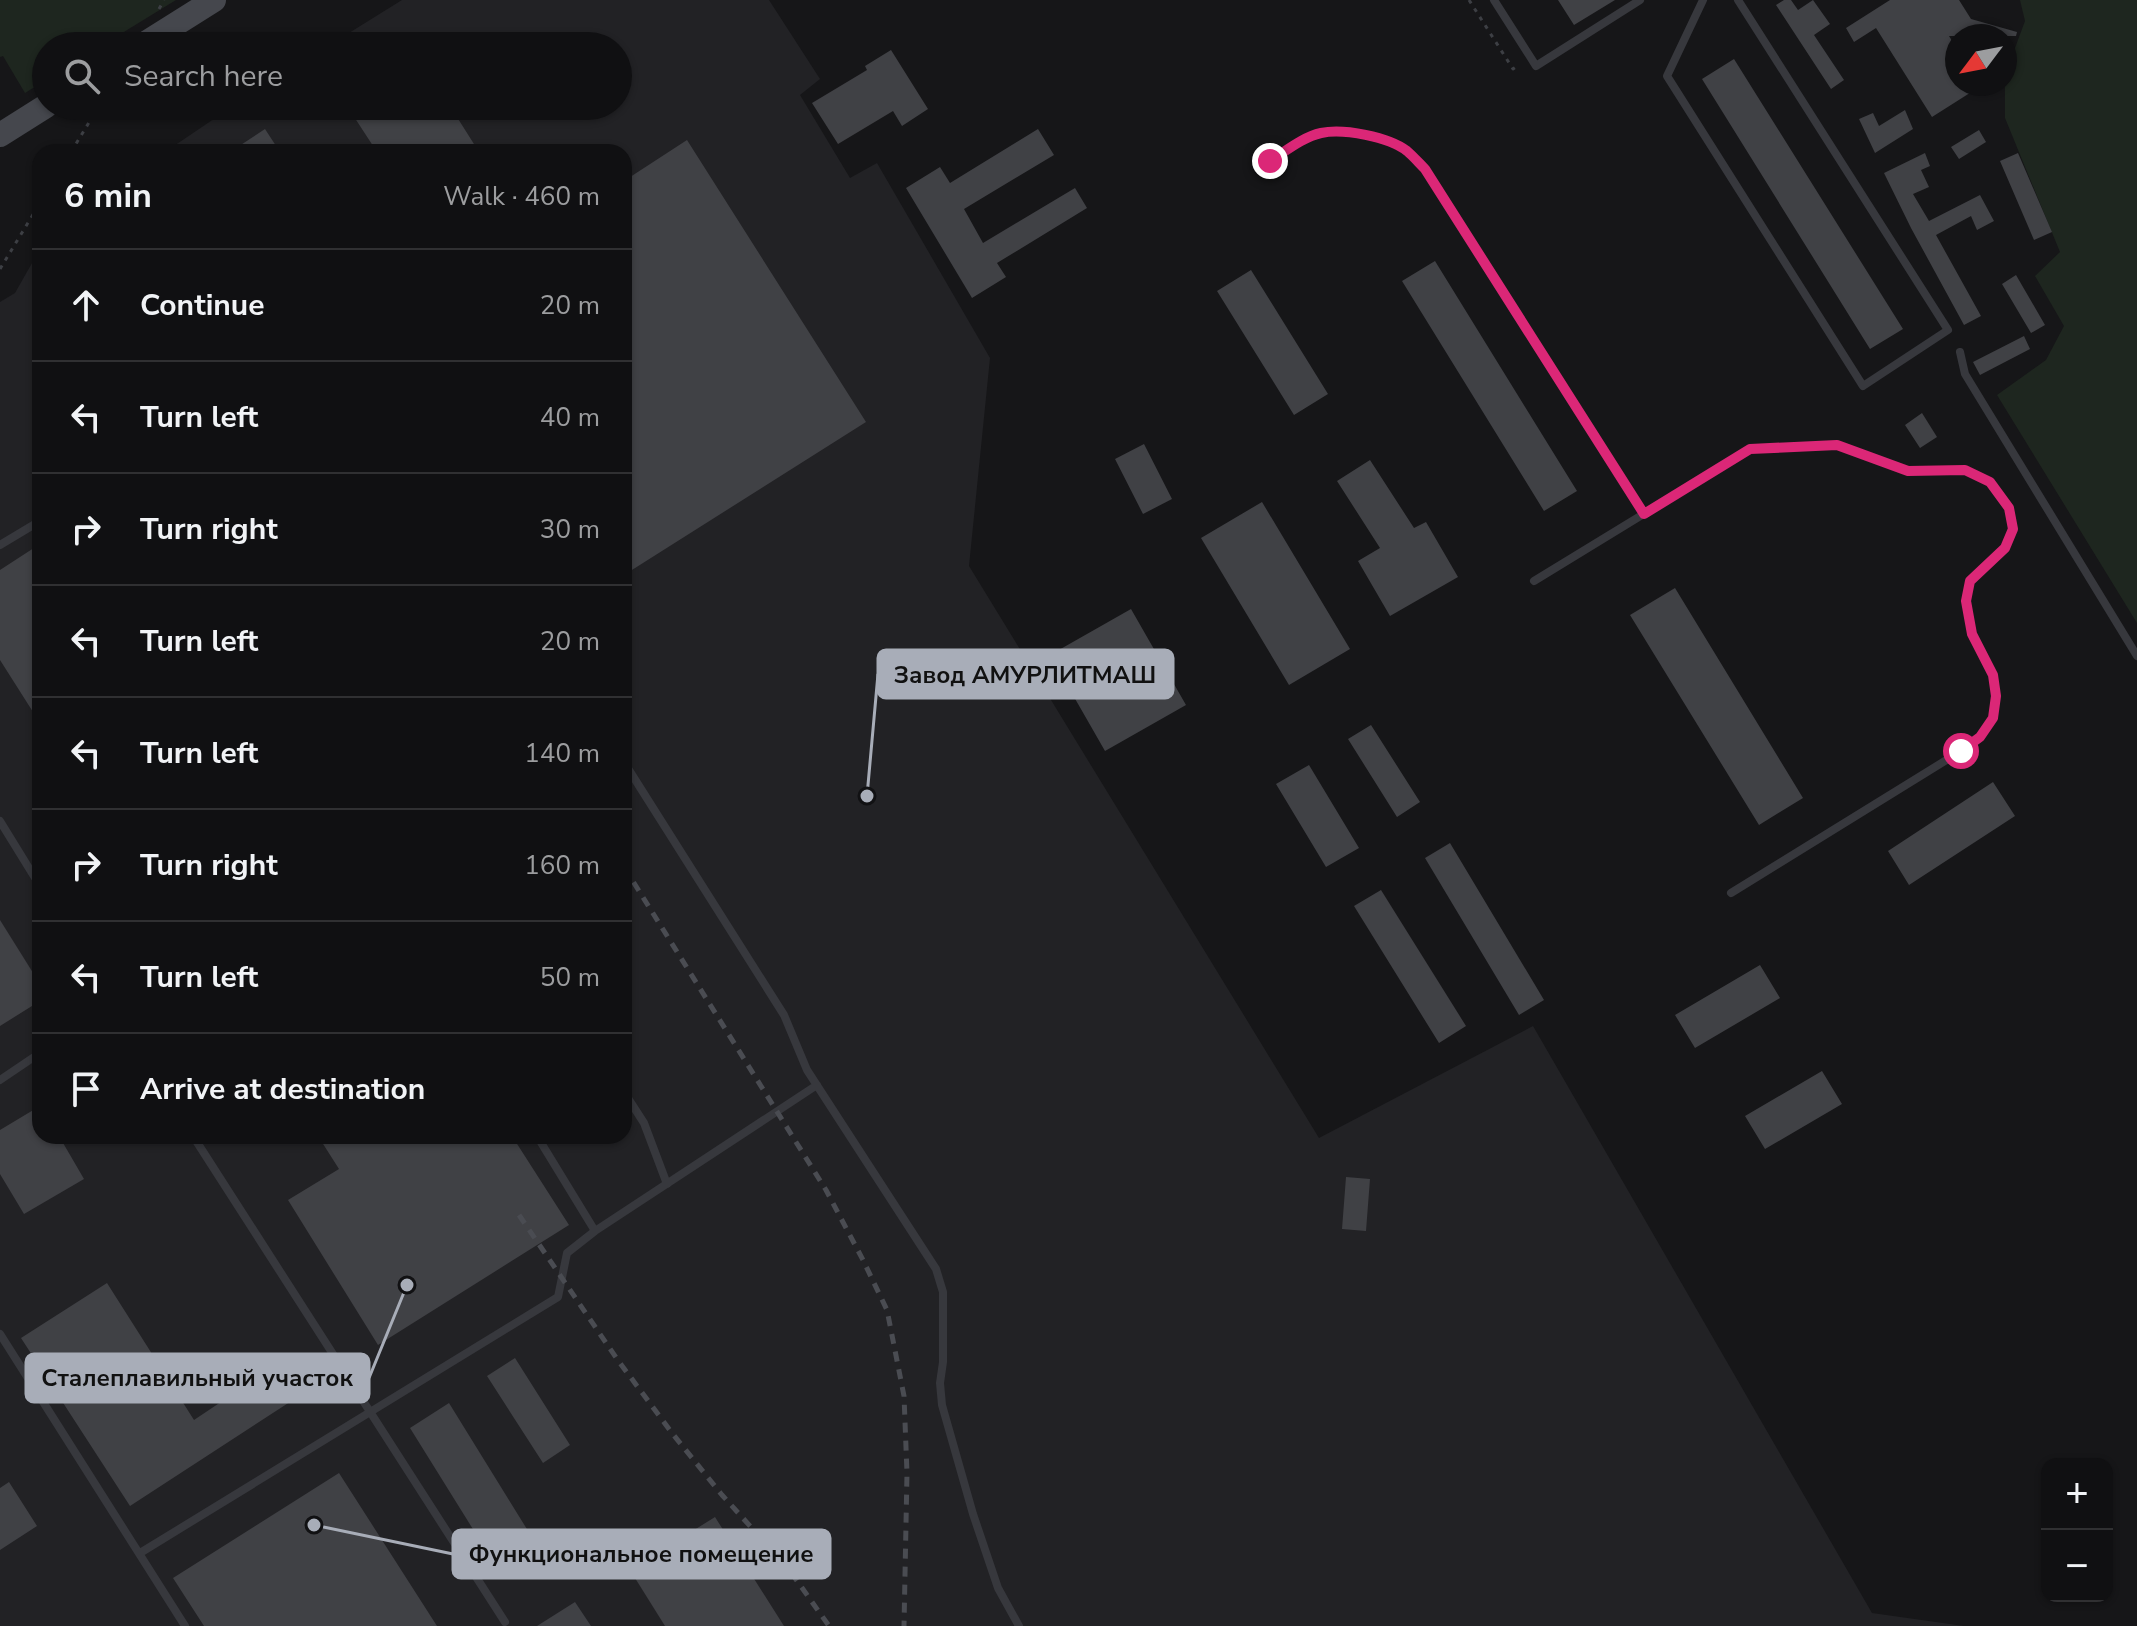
<!DOCTYPE html>
<html lang="en">
<head>
<meta charset="utf-8">
<style>
	body { margin:0; font-family:"Nunito Sans",sans-serif; background:#1e1e20; color:#f1f3f6 }
	.controls { position:absolute; right:24px; bottom:24px; display:grid; overflow:hidden; border-radius:16px; box-shadow:0 2px 6px #0004 }
	.controls button { width:72px; height:72px; display:grid; place-items:center; padding:0; border:0; border-bottom:2px solid #303032; background:#101012; color:#f1f3f6; font:40px sans-serif }
	.compass { position:absolute; left:1945px; top:24px; width:72px; height:72px; border-radius:50%; background:#101012; box-shadow:0 2px 6px #0004; rotate:238deg }
	.stop { position:absolute; width:24px; height:24px; margin:-18px; border:6px solid #db2777; border-radius:50%; background:#fff }
	.stop.end { background:#db2777; border-color:#fff; box-shadow:0 2px 8px #0008 }
	.list { margin:0; padding:0; list-style:none }
	h2 { display:flex; justify-content:space-between; align-items:center; height:104px; margin:0; padding:0 32px; font-size:34px }
	h2 small { font-size:26px; font-weight:400; color:#9c9d9f }
	.list li { display:grid; grid-template-columns:52px 1fr auto; gap:24px; align-items:center; box-sizing:border-box; height:112px; padding:0 32px; border-top:2px solid #303032 }
	.list b { display:block; font-size:30px; white-space:nowrap }
	.list em { font-size:26px; font-style:normal; color:#9c9d9f }
	.icon { flex:none; width:44px; height:44px; fill:none; stroke:currentColor; stroke-width:2; stroke-linecap:round; stroke-linejoin:round }
	.map { position:relative; flex:none; width:2137px; height:1626px; overflow:hidden }
	.search { position:absolute; background:#101012; box-shadow:0 2px 6px #0004; left:32px; top:32px; width:600px; height:88px; display:flex; align-items:center; gap:20px; box-sizing:border-box; padding:0 28px; border-radius:44px; color:#9c9d9f; font-size:30px }
	.panel { position:absolute; background:#101012; box-shadow:0 2px 6px #0004; left:32px; top:144px; width:600px; height:1000px; border-radius:24px }
	.map>svg:first-child { display:block }
	.built { fill:#222225 }
	.green { fill:#1e261f }
	.building { fill:#404145 }
	.lines { fill:none; stroke-linecap:round; stroke-linejoin:round }
	.path { stroke:#3d3f44; stroke-width:3; stroke-dasharray:4 6; stroke-linecap:butt }
	.lane { stroke:#37383d; stroke-width:8 }
	.secondary { stroke:#45474d; stroke-width:24 }
	.rail { stroke:#4a4c52; stroke-width:5; stroke-dasharray:10 8; stroke-linecap:butt }
	.route { stroke:#db2777; stroke-width:10 }
	.leader { fill:none; stroke:#a8adb8; stroke-width:3 }
	.callout-dot { fill:#a8adb8; stroke:#111113; stroke-width:3 }
	.callout { fill:#a8adb8; stroke:#a8adb8; stroke-width:3 }
	.callout-label { font-size:24px; text-anchor:middle; font-weight:bold; fill:#111 }
</style>
</head>
<body>
<div class="map">
<svg width="2137" height="1626" viewBox="0 0 2137 1626">
	<rect width="100%" height="100%" fill="#161618"/>
	<!-- built -->
	<path class="built" d="M402,0H769L820,79L800,95L850,178L877,163L990,358L969,566L1319,1138L1533,1026L1872,1613L1964,1626H0V302L15,293L40,249V1136H624V152H165L233,106H618V46H328Z"/>
	<!-- green -->
	<path class="green" d="M0,0H176L101,46H46V80L25,93L3,56L0,57Z
		M2020,0H2137V623L1997,395L2046,360L2064,326L2035,276L2060,252L2005,118V75L2025,21Z"/>
	<!-- building -->
	<path class="building" d="M1558,0H1615L1574,25Z
		M1784,0H1791L1798,10L1813,0L1830,24L1814,35L1844,80L1831,89L1776,5Z
		M1890,0H1959L1971,19L2017,32L2016,36H1949L1957,49V84H1984L1932,117L1876,28L1854,42L1846,28Z
		M891,50L928,109L902,126L893,111L838,144L812,103L867,70L865,66Z
		M1734,59L1903,329L1870,349L1702,79Z
		M347,106H450L479,152H377Z
		M1905,110L1913,129L1875,153L1859,119L1873,113L1879,126Z
		M265,129L280,152H230Z
		M1038,129L1054,155L964,209L983,243L1075,188L1087,208L997,263L1006,277L972,298L906,188L940,167L950,183Z
		M1979,130L1986,142L1959,159L1951,147Z
		M687,140L866,422L624,575V181Z
		M1925,153L1930,166L1921,170L1929,187L1913,194L1929,221L1980,195L1994,221L1977,230L1971,216L1936,235L1981,316L1964,325L1911,228L1884,173Z
		M2018,153L2052,232L2034,240L2000,161Z
		M1435,261L1577,491L1544,511L1402,281Z
		M1251,270L1328,394L1294,415L1217,291Z
		M2016,275L2045,325L2031,333L2002,284Z
		M2024,336L2030,349L1980,375L1973,362Z
		M1922,413L1937,437L1920,448L1905,425Z
		M1144,444L1172,499L1143,514L1115,459Z
		M1370,460L1414,528L1426,522L1458,577L1390,616L1358,561L1380,548L1337,481Z
		M1262,502L1350,649L1289,685L1201,538Z
		M40,544V723L0,660V570Z
		M1675,588L1803,798L1759,825L1630,615Z
		M1131,609L1186,705L1105,751L1050,655Z
		M1371,725L1420,802L1397,817L1348,739Z
		M1309,765L1359,848L1326,867L1276,784Z
		M1993,782L2015,816L1909,885L1888,851Z
		M1450,843L1544,1000L1519,1015L1425,858Z
		M1381,890L1466,1026L1439,1043L1354,906Z
		M0,920L40,984V1001L0,1026Z
		M1760,965L1780,998L1695,1048L1675,1015Z
		M1822,1071L1842,1104L1765,1149L1745,1116Z
		M40,1106V1136H59L84,1179L24,1214L0,1174V1130Z
		M318,1136H512L569,1225L378,1345L288,1200L339,1169Z
		M1346,1177L1370,1179L1366,1231L1342,1229Z
		M107,1283L194,1420L276,1365L296,1398L130,1506L21,1338Z
		M515,1358L570,1445L543,1463L487,1376Z
		M449,1403L538,1547L499,1571L410,1428Z
		M339,1473L437,1626H204L173,1578Z
		M9,1482L37,1526L0,1550V1488Z
		M715,1517L784,1626H665L630,1570Z
		M575,1602L591,1626H537Z"/>
	<g class="lines">
		<!-- path -->
		<path class="path" d="M1469,0L1513,69L1519,65
			M159,9L164,0
			M71,152L99,106
			M0,269L40,203"/>
		<!-- lane -->
		<path class="lane" d="M1494,0L1536,66L1640,0
			M1703,0L1667,76L1863,386L1948,330L1738,0
			M1270,161C1286,151 1303,137 1321,133C1343,128 1389,137 1407,151C1413,156 1419,163 1425,169L1644,514
			M1960,352L1965,374L2137,656
			M0,545L40,521
			M1534,581L1750,449L1837,445L1908,471L1965,470L1990,482L2009,508L2013,529L2005,548L1970,581L1966,601L1972,634L1993,675L1996,696L1993,718L1980,737L1961,751L1731,893
			M624,762L784,1015L807,1070L936,1269L943,1292V1362L940,1383L942,1405L973,1514L998,1588L1019,1626
			M0,821L40,886
			M0,1080L40,1053
			M624,1092L644,1123L667,1184
			M193,1136L505,1622
			M537,1136L595,1231
			M0,1334L185,1626
			M140,1553L558,1297L567,1253L595,1231L817,1085"/>
		<!-- secondary -->
		<path class="secondary" d="M141,46L214,0
			M0,135L46,106"/>
		<!-- rail -->
		<path class="rail" d="M624,867L826,1190L863,1260L887,1310L904,1396L907,1473L904,1626
			M519,1215L617,1359L672,1433L722,1495L788,1568L829,1626"/>
	</g>
	<g class="lines">
		<!-- route -->
		<path class="route" d="M1270,161C1286,151 1303,137 1321,133C1343,128 1389,137 1407,151C1413,156 1419,163 1425,169L1644,514L1750,449L1837,445L1908,471L1965,470L1990,482L2009,508L2013,529L2005,548L1970,581L1966,601L1972,634L1993,675L1996,696L1993,718L1980,737L1961,751"/>
	</g>
	<!-- callouts -->
	<path class="leader" d="M867 796L878 674M407 1285L369 1378M314 1525L453 1554"/>
	<g class="callout-dot">
		<circle cx="867" cy="796" r="8"/>
		<circle cx="407" cy="1285" r="8"/>
		<circle cx="314" cy="1525" r="8"/>
	</g>
	<g class="callout">
		<rect x="878" y="650" width="295" height="48" rx="8"/>
		<rect x="26" y="1354" width="343" height="48" rx="8"/>
		<rect x="453" y="1530" width="377" height="48" rx="8"/>
	</g>
	<g class="callout-label">
		<text x="1025" y="683">Завод АМУРЛИТМАШ</text>
		<text x="197" y="1386">Сталеплавильный участок</text>
		<text x="641" y="1562">Функциональное помещение</text>
	</g>
</svg>
<div class="controls">
<button>+</button>
<button>−</button>
</div>
<svg class="compass" viewBox="-18 -18 36 36"><path d="M0-13l5 13h-10z" fill="#e53935"/><path d="M0 13l5-13h-10z" fill="#9c9d9f"/></svg>
<div class="stop" style="left:1961px;top:751px"></div>
<div class="stop end" style="left:1270px;top:161px"></div>
<div class="search"><svg class="icon" aria-label="search" viewBox="0 0 24 24"><circle cx="10" cy="10" r="6"/><path d="M15 15l6 6"/></svg>Search here</div>
<section class="panel">
<h2>6 min<small>Walk · 460 m</small></h2>
<ul class="list">
<li><svg class="icon" aria-label="ahead" viewBox="0 0 24 24"><path d="M12 20V5M6 11l6-6 6 6"/></svg><div><b>Continue</b></div><em>20 m</em></li>
<li><svg class="icon" aria-label="left" viewBox="0 0 24 24"><path d="M17 20v-9H6M10 6l-5 5 5 5"/></svg><div><b>Turn left</b></div><em>40 m</em></li>
<li><svg class="icon" aria-label="right" viewBox="0 0 24 24"><path d="M7 20v-9h11M14 6l5 5-5 5"/></svg><div><b>Turn right</b></div><em>30 m</em></li>
<li><svg class="icon" aria-label="left" viewBox="0 0 24 24"><path d="M17 20v-9H6M10 6l-5 5 5 5"/></svg><div><b>Turn left</b></div><em>20 m</em></li>
<li><svg class="icon" aria-label="left" viewBox="0 0 24 24"><path d="M17 20v-9H6M10 6l-5 5 5 5"/></svg><div><b>Turn left</b></div><em>140 m</em></li>
<li><svg class="icon" aria-label="right" viewBox="0 0 24 24"><path d="M7 20v-9h11M14 6l5 5-5 5"/></svg><div><b>Turn right</b></div><em>160 m</em></li>
<li><svg class="icon" aria-label="left" viewBox="0 0 24 24"><path d="M17 20v-9H6M10 6l-5 5 5 5"/></svg><div><b>Turn left</b></div><em>50 m</em></li>
<li><svg class="icon" aria-label="arrive" viewBox="0 0 24 24"><path d="M6 21V4h12l-3 4 3 4H6"/></svg><div><b>Arrive at destination</b></div></li>
</ul>
</section>
</div>
</body>
</html>
